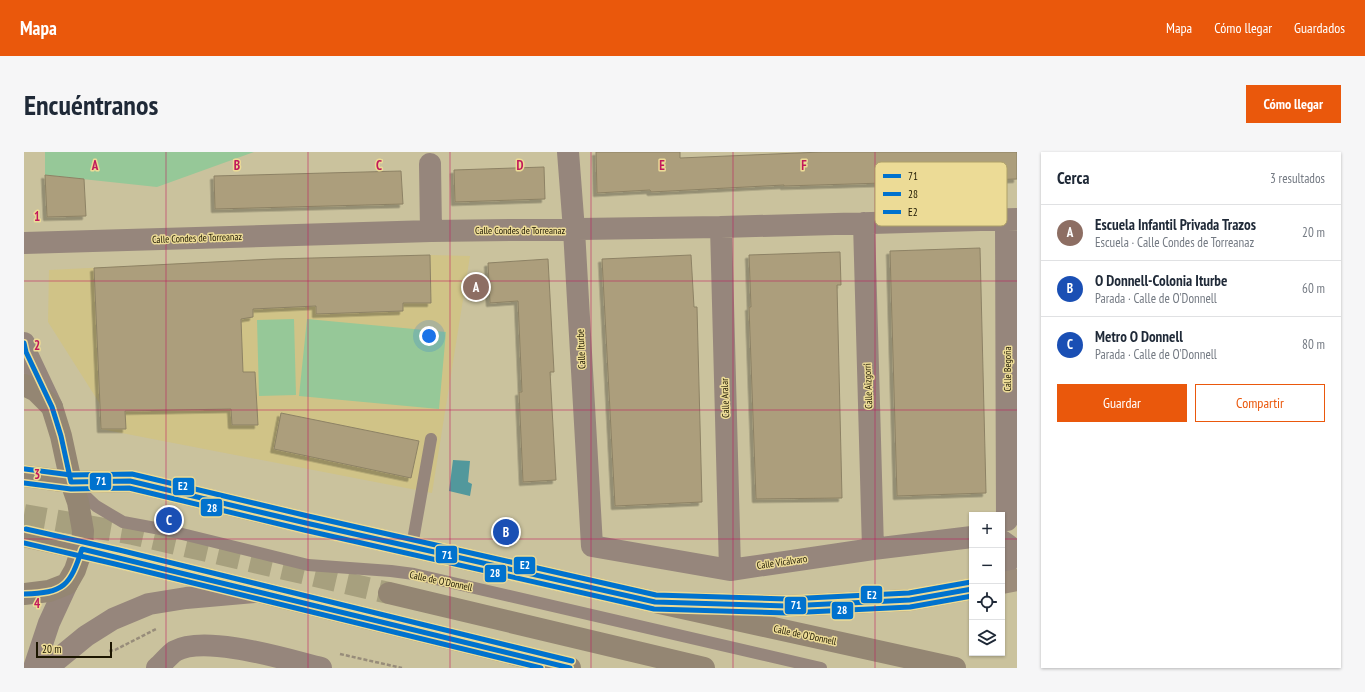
<!DOCTYPE html>
<html lang="es">
<head>
<meta charset="utf-8">
<style>
	body { margin:0; font-family:"PT Sans Narrow",sans-serif; background:#f6f6f7; color:#1f2937 }
	.controls { position:absolute; right:12px; bottom:12px; display:grid; overflow:hidden; border-radius:0px; box-shadow:0 1px 3px #0004 }
	.controls button { width:36px; height:36px; display:grid; place-items:center; padding:0; border:0; border-bottom:1px solid #e0e1e3; background:#fff; color:#1f2937; font:20px sans-serif }
	.scale { position:absolute; left:12px; bottom:10px; width:76px; box-sizing:border-box; padding-left:4px; border:2px solid #1c1600; border-top:0; font-size:11px; line-height:14px; white-space:nowrap; color:#1c1600; -webkit-text-stroke:3px #ecdb96; paint-order:stroke }
	.you { position:absolute; left:405px; top:184px; width:14px; height:14px; margin:-10px; border:3px solid #fff; border-radius:50%; background:#1a73e8; box-shadow:0 0 0 6px #1a73e833 }
	.badge { display:grid; place-items:center; width:26px; height:26px; border-radius:50%; background:#ea580c; color:#fff; font-size:13px; font-weight:700 }
	.pin { position:absolute; translate:-50% -50%; border:2px solid #fff; box-shadow:0 1px 4px #0006 }
	.list { margin:0; padding:0; list-style:none }
	h2 { display:flex; justify-content:space-between; align-items:center; height:52px; margin:0; padding:0 16px; font-size:17px }
	h2 small { font-size:13px; font-weight:400; color:#747a83 }
	.list li { display:grid; grid-template-columns:26px 1fr auto; gap:12px; align-items:center; box-sizing:border-box; height:56px; padding:0 16px; border-top:1px solid #e0e1e3 }
	.list b { display:block; font-size:15px; white-space:nowrap }
	.list p { margin:0; font-size:13px; white-space:nowrap; color:#747a83 }
	.list em { font-size:13px; font-style:normal; color:#747a83 }
	.actions { display:flex; gap:8px; padding:12px 16px }
	.actions a { flex:1; padding:9px 0; border:1px solid #ea580c; border-radius:0px; text-align:center; font-size:14px; color:#ea580c }
	.actions .main { background:#ea580c; color:#fff }
	.icon { flex:none; width:22px; height:22px; fill:none; stroke:currentColor; stroke-width:2; stroke-linecap:round; stroke-linejoin:round }
	.map { position:relative; flex:none; width:993px; height:516px; overflow:hidden; border-radius:0px }
	header { display:flex; align-items:center; gap:24px; box-sizing:border-box; height:56px; padding:0 20px; background:#ea580c; color:#fff }
	header strong { font-size:19px }
	nav { display:flex; gap:22px; margin-inline-start:auto; font-size:14px }
	.intro { display:flex; align-items:center; justify-content:space-between; box-sizing:border-box; height:96px; padding:0 24px }
	h1 { margin:0; font-size:28px }
	.button { padding:10px 18px; border-radius:0px; background:#ea580c; color:#fff; font-size:14px; font-weight:700 }
	main { display:flex; gap:24px; padding:0 24px }
	aside { flex:1; background:#fff; border-radius:0px; box-shadow:0 1px 3px #0004 }
	.map>svg:first-child { display:block }
	.built { fill:#d0c387 }
	.green { fill:#96c898 }
	.water { fill:#52989c }
	.building { fill:#ac9e7b; stroke:#8d8265; filter:url(#shadow) }
	.lines { fill:none; stroke-linecap:round; stroke-linejoin:round }
	.primary-tunnel { stroke:#a7a07e; stroke-width:22; stroke-dasharray:22 11; stroke-linecap:butt }
	.path { stroke:#978c7a; stroke-width:2.5; stroke-dasharray:4 2; stroke-linecap:butt }
	.lane { stroke:#96867c; stroke-width:12 }
	.street { stroke:#96867c; stroke-width:22 }
	.secondary { stroke:#9c8c7a; stroke-width:22 }
	.primary { stroke:#948673; stroke-width:22 }
	.bus-1-casing { stroke:#ecdb96; stroke-width:8 }
	.bus-2-casing { stroke:#ecdb96; stroke-width:8 }
	.bus-3-casing { stroke:#ecdb96; stroke-width:8 }
	.bus-1 { stroke:#0072ce; stroke-width:5 }
	.bus-2 { stroke:#0072ce; stroke-width:5 }
	.bus-3 { stroke:#0072ce; stroke-width:5 }
	.grid { fill:none; stroke:#c2185b; stroke-width:1; stroke-opacity:0.55 }
	.labels { text-anchor:middle; dominant-baseline:central; stroke-width:3; stroke-linejoin:round; paint-order:stroke }
	.street-label { font-size:10px; fill:#1c1600; stroke:#ecdb96 }
	.key { fill:#ecdb96; stroke:#aea069; stroke-width:1 }
	.key-label { font-size:11px; fill:#1c1600 }
	.grid-label { font-size:13px; text-anchor:middle; font-weight:bold; fill:#c2185b; stroke:#ecdb96; stroke-width:3; stroke-linejoin:round; paint-order:stroke }
	.line-badge { stroke:#ecdb96; stroke-width:1.5 }
	.badge-label { font-size:11px; text-anchor:middle; font-weight:bold; fill:#fff }
</style>
</head>
<body>
<header>
<strong>Mapa</strong>
<nav><a>Mapa</a><a>Cómo llegar</a><a>Guardados</a></nav>
</header>
<div class="intro"><h1>Encuéntranos</h1><a class="button">Cómo llegar</a></div>
<main>
<div class="map">
<svg width="993" height="516" viewBox="0 0 993 516">
	<defs>
		<filter id="shadow"><feDropShadow dx="-3.5" dy="3.5" stdDeviation="0" flood-color="#0004"/></filter>
	</defs>
	<rect width="100%" height="100%" fill="#cac29d"/>
	<!-- built -->
	<path class="built" d="M406,103L446,104L408,341L77,277L76,252L24,170L25,118L249,107Z"/>
	<!-- green -->
	<path class="green" d="M21,0H230L133,35L21,23Z
		M270,167L272,243L235,244L233,168Z
		M283,167L422,180L415,257L275,244Z"/>
	<!-- water -->
	<path class="water" d="M429,308L446,309L444,330L448,332L446,344L425,339Z"/>
	<!-- building -->
	<path class="building" d="M572,0H656V6L798,0H993V27L760,34V33L627,40L626,38L573,41Z
		M520,15L521,47L431,50L430,18Z
		M377,19L379,52L191,57L190,24Z
		M21,23L60,27L62,64L23,65Z
		M956,96L962,341L873,344L866,99Z
		M816,100L817,133H813L818,346L732,347L725,155H727L725,103Z
		M406,103L407,151H379V159L292,162V154L229,157V165L217,167L219,220H231L234,273H208L207,257L101,259L102,277H77L70,116L249,107Z
		M667,103L670,155H673L678,350L591,354L578,107Z
		M524,107L530,220H526L532,328L499,330L495,240H498L494,149L466,151L464,111Z
		M257,261L395,289L387,326L250,297Z"/>
	<g class="lines">
		<!-- primary-tunnel -->
		<path class="primary-tunnel" d="M0,363L109,382L365,441"/>
		<!-- path -->
		<path class="path" d="M85,499L91,498L132,477
			M316,502L378,516"/>
		<!-- lane -->
		<path class="lane" d="M54,337L72,354L99,370L142,378L284,413L367,419L390,422L797,516
			M388,394L407,287"/>
		<!-- street -->
		<path class="street" d="M544,0L550,78L568,394L706,418L849,397L948,385
			M406,12L407,79
			M982,67L983,368
			M840,71L849,397
			M697,75L706,418
			M0,91L407,79L697,75L993,67
			M0,191L2,200L28,255
			M978,389L985,394C986,402 984,413 978,419
			M10,516L25,471L43,432
			M23,516L62,484L89,467L125,452L162,446L230,440
			M133,516C139,511 145,503 151,499C181,482 264,508 297,516"/>
		<!-- secondary -->
		<path class="secondary" d="M978,431L993,428
			M662,451L763,454L886,448L948,437"/>
		<!-- primary -->
		<path class="primary" d="M0,233L12,239L28,255L37,284L47,330L54,350L59,379L58,397L51,418L43,432L25,439L0,442
			M0,324L47,330L106,329L282,371L631,450L931,516
			M0,384L93,405L546,516
			M365,441L680,516"/>
		<!-- bus-1 casing -->
		<g class="bus-1-casing">
			<path id="bus-1" d="M0,191L2,200L28,255L37,284L47,330L106,329L282,371L631,450L763,454L886,448L948,437
				M0,442C40,441 46,434 58,397L546,516"/>
		</g>
		<!-- bus-2 casing -->
		<g class="bus-2-casing">
			<path id="bus-2" d="M0,331L47,337L105,336L280,378L630,457L763,461L886,455L948,444
				M0,391L91,412L517,516"/>
		</g>
		<!-- bus-3 casing -->
		<g class="bus-3-casing">
			<path id="bus-3" d="M1,317L47,323L108,322L284,364L632,443L763,447L885,441L947,430
				M2,377L95,398L548,509"/>
		</g>
		<!-- bus-1 -->
		<use href="#bus-1" class="bus-1"/>
		<!-- bus-2 -->
		<use href="#bus-2" class="bus-2"/>
		<!-- bus-3 -->
		<use href="#bus-3" class="bus-3"/>
	</g>
	<!-- grid -->
	<path class="grid" d="M142,0V516M284,0V516M426,0V516M567,0V516M709,0V516M851,0V516M0,129H993M0,258H993M0,387H948M978,387H993"/>
	<g class="labels">
		<!-- street labels -->
		<g class="street-label">
			<text x="496" y="78">Calle Condes de Torreanaz</text>
			<text transform="translate(173 86) rotate(-2)">Calle Condes de Torreanaz</text>
			<text transform="translate(557 197) rotate(-93)">Calle Iturbe</text>
			<text transform="translate(983 217) rotate(-90)">Calle Begoña</text>
			<text transform="translate(844 234) rotate(-92)">Calle Aizgorri</text>
			<text transform="translate(701 246) rotate(-92)">Calle Aralar</text>
			<text transform="translate(758 410) rotate(-8)">Calle Vicálvaro</text>
			<text transform="translate(417 429) rotate(12)">Calle de O'Donnell</text>
			<text transform="translate(781 483) rotate(12)">Calle de O'Donnell</text>
		</g>
	</g>
	<!-- legend -->
	<rect x="851" y="10" width="132" height="64" rx="6" class="key"/>
	<rect x="859" y="22" width="18" height="4" fill="#0072ce"/>
	<rect x="859" y="40" width="18" height="4" fill="#0072ce"/>
	<rect x="859" y="58" width="18" height="4" fill="#0072ce"/>
	<g class="key-label">
		<text x="884" y="28">71</text>
		<text x="884" y="46">28</text>
		<text x="884" y="64">E2</text>
	</g>
	<g class="grid-label">
		<text x="71" y="18">A</text>
		<text x="213" y="18">B</text>
		<text x="355" y="18">C</text>
		<text x="496" y="18">D</text>
		<text x="638" y="18">E</text>
		<text x="780" y="18">F</text>
		<text x="13" y="69">1</text>
		<text x="13" y="198">2</text>
		<text x="13" y="327">3</text>
		<text x="13" y="456">4</text>
	</g>
	<g class="line-badge">
		<rect x="65" y="320" width="23" height="19" rx="4" fill="#0072ce"/>
		<rect x="148" y="325" width="23" height="19" rx="4" fill="#0072ce"/>
		<rect x="176" y="346" width="23" height="19" rx="4" fill="#0072ce"/>
		<rect x="411" y="393" width="23" height="19" rx="4" fill="#0072ce"/>
		<rect x="489" y="404" width="23" height="19" rx="4" fill="#0072ce"/>
		<rect x="460" y="412" width="23" height="19" rx="4" fill="#0072ce"/>
		<rect x="836" y="433" width="23" height="19" rx="4" fill="#0072ce"/>
		<rect x="760" y="444" width="23" height="19" rx="4" fill="#0072ce"/>
		<rect x="807" y="449" width="23" height="19" rx="4" fill="#0072ce"/>
	</g>
	<g class="badge-label">
		<text x="77" y="333">71</text>
		<text x="159" y="338">E2</text>
		<text x="188" y="360">28</text>
		<text x="423" y="407">71</text>
		<text x="501" y="417">E2</text>
		<text x="471" y="425">28</text>
		<text x="848" y="447">E2</text>
		<text x="772" y="457">71</text>
		<text x="818" y="462">28</text>
	</g>
</svg>
<div class="controls">
<button>+</button>
<button>−</button>
<button><svg class="icon" aria-label="locate" viewBox="0 0 24 24"><circle cx="12" cy="12" r="6"/><path d="M12 2v4M12 18v4M2 12h4M18 12h4"/></svg></button>
<button><svg class="icon" aria-label="layers" viewBox="0 0 24 24"><path d="M12 4l9 5-9 5-9-5zM3 14l9 5 9-5"/></svg></button>
</div>
<div class="scale">20 m</div>
<div class="you"></div>
<div class="pin badge" style="left:452px;top:135px;background:#8d6e63">A</div>
<div class="pin badge" style="left:482px;top:380px;background:#1a4fb4">B</div>
<div class="pin badge" style="left:145px;top:368px;background:#1a4fb4">C</div>
</div>
<aside>
<h2>Cerca<small>3 resultados</small></h2>
<ul class="list">
<li><span class="badge" style="background:#8d6e63">A</span><div><b>Escuela Infantil Privada Trazos</b><p>Escuela · Calle Condes de Torreanaz</p></div><em>20 m</em></li>
<li><span class="badge" style="background:#1a4fb4">B</span><div><b>O Donnell-Colonia Iturbe</b><p>Parada · Calle de O'Donnell</p></div><em>60 m</em></li>
<li><span class="badge" style="background:#1a4fb4">C</span><div><b>Metro O Donnell</b><p>Parada · Calle de O'Donnell</p></div><em>80 m</em></li>
</ul>
<div class="actions"><a class="main">Guardar</a><a>Compartir</a></div>
</aside>
</main>
</body>
</html>
